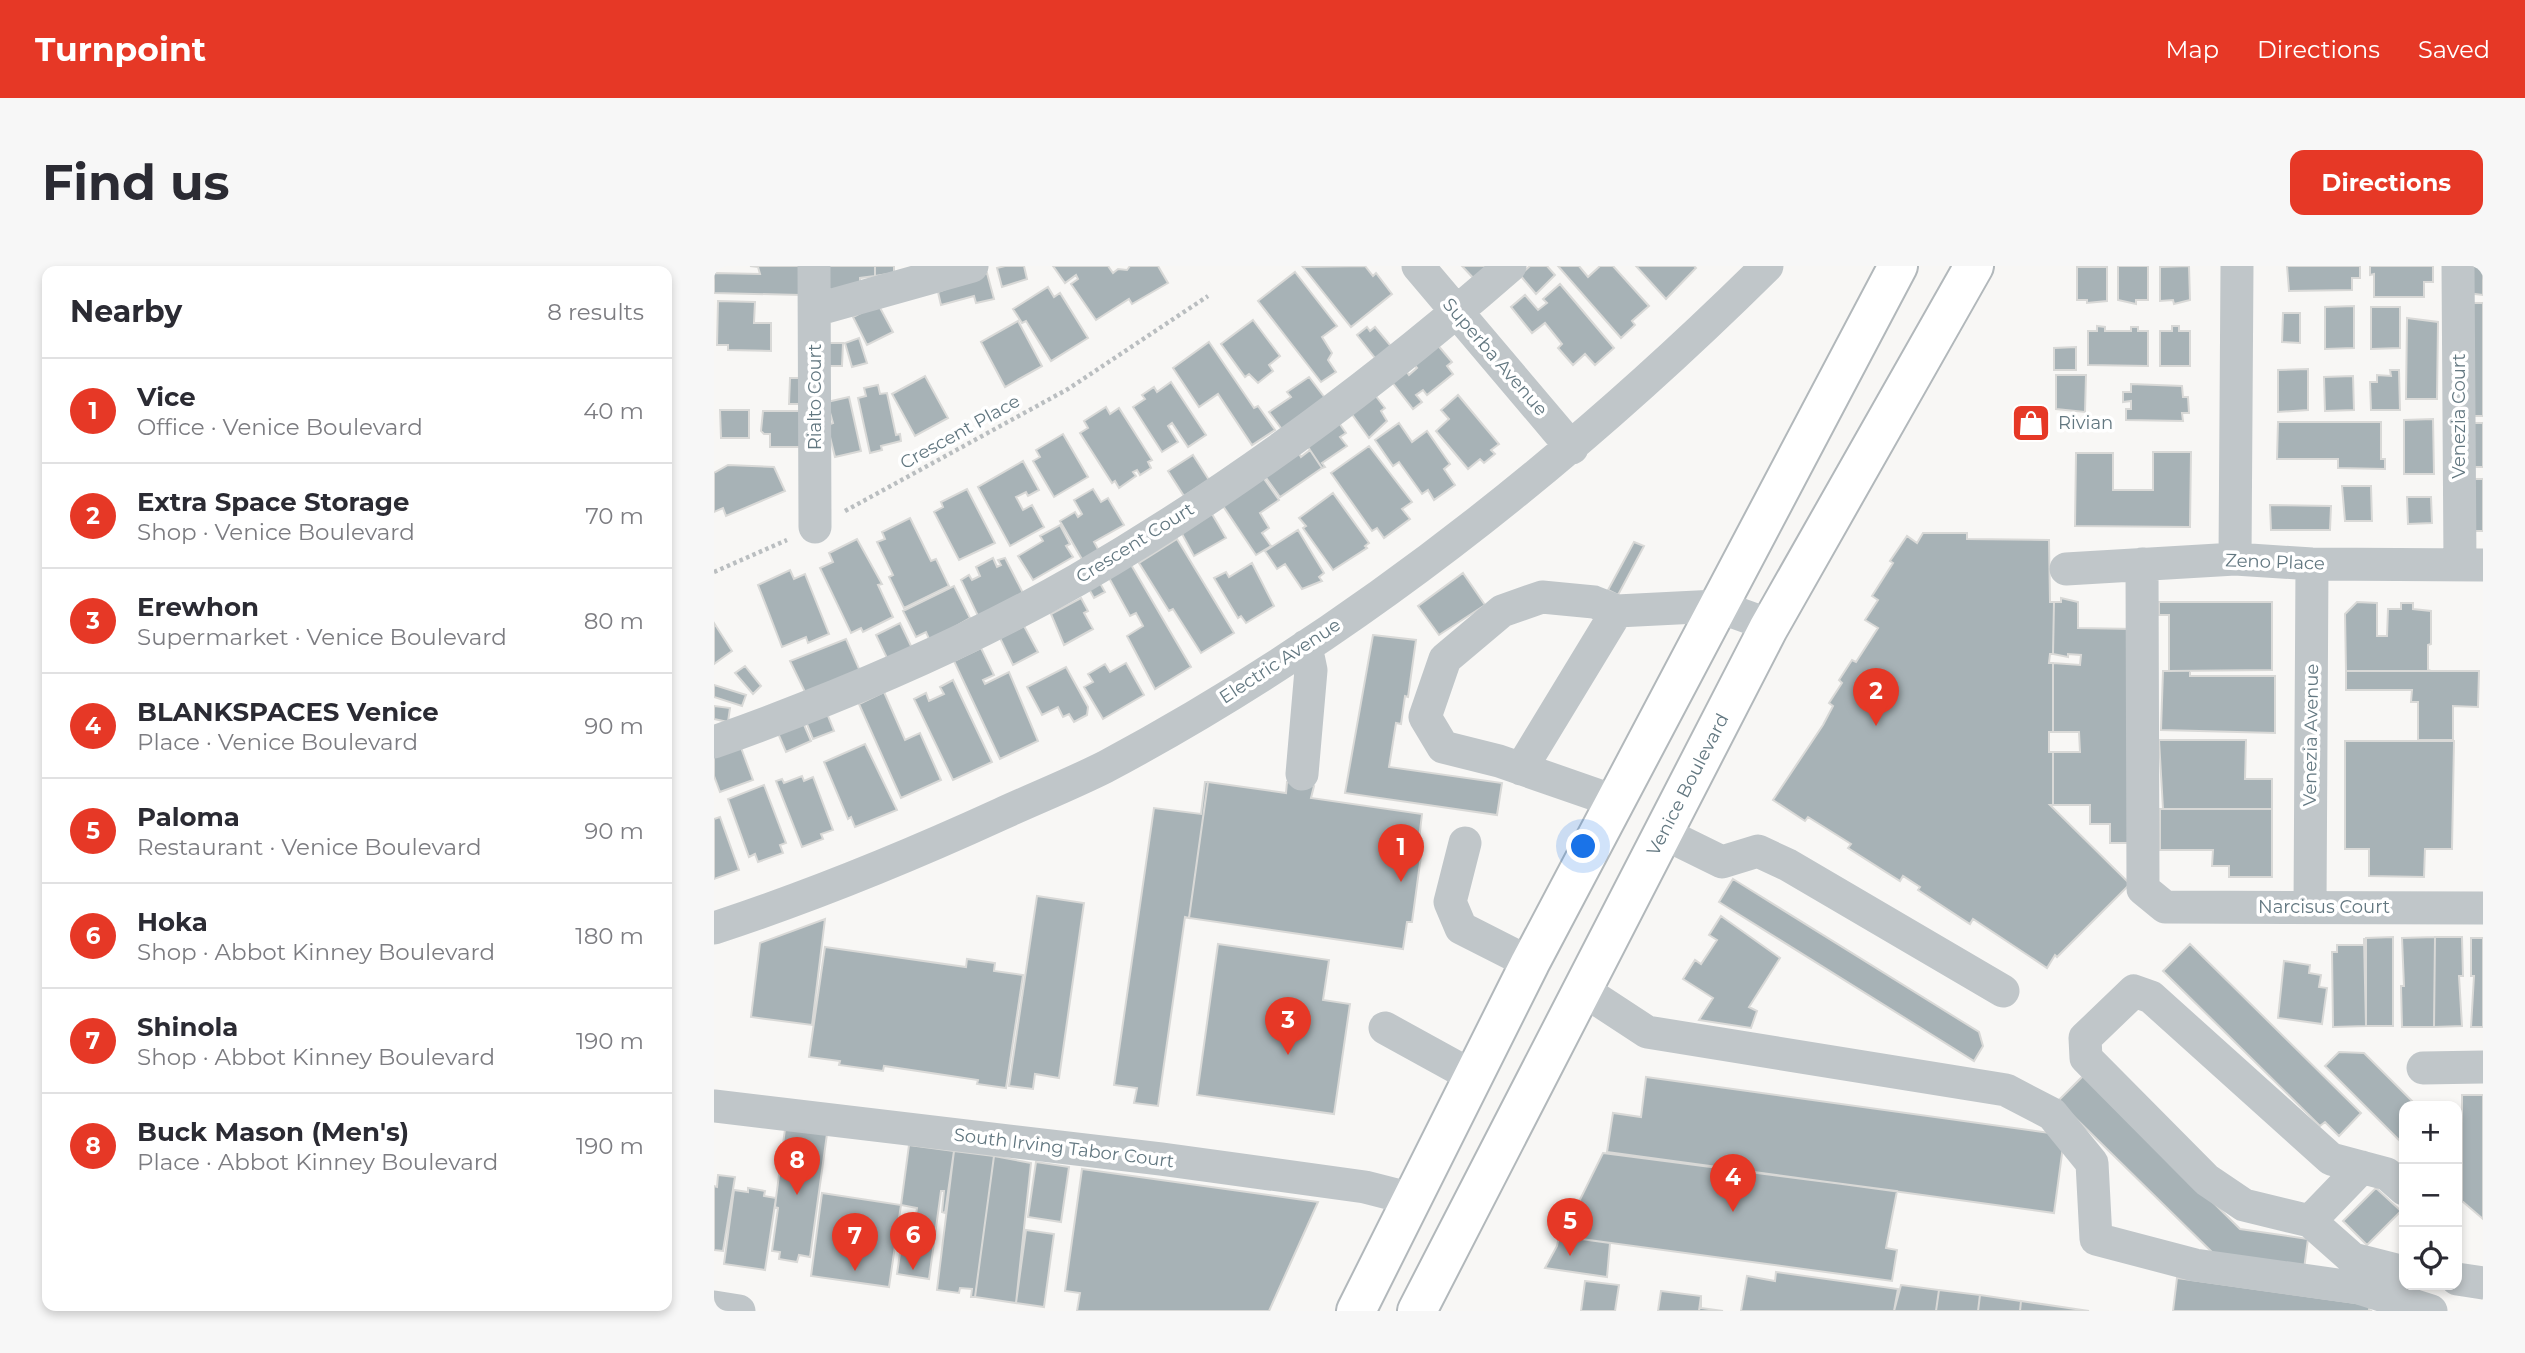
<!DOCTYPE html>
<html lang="en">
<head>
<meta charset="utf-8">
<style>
	body { margin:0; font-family:Montserrat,sans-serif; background:#f7f7f7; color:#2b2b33 }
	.controls { position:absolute; right:21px; bottom:21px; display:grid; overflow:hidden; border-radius:14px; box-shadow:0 4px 10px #0003 }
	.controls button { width:63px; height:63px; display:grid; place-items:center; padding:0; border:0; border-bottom:2px solid #e1e1e2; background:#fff; color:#2b2b33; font:35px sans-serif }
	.you { position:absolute; left:870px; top:581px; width:24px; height:24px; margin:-18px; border:5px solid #fff; border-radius:50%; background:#1a73e8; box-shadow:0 0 0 10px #1a73e833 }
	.badge { display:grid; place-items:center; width:46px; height:46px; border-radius:50%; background:#e63826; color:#fff; font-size:23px; font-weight:700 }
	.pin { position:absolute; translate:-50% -58px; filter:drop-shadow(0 2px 4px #0008) }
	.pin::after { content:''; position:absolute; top:37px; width:24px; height:21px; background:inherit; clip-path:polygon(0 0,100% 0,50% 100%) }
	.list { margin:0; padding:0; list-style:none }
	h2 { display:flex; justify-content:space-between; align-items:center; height:91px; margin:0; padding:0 28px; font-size:30px }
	h2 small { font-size:23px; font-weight:400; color:#7c7c81 }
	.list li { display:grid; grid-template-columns:46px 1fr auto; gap:21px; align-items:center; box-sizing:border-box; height:105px; padding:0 28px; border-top:2px solid #e1e1e2 }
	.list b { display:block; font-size:26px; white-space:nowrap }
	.list p { margin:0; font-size:23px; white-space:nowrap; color:#7c7c81 }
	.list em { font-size:23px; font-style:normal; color:#7c7c81 }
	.icon { flex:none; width:38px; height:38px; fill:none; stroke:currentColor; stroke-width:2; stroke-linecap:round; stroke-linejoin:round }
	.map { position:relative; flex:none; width:1769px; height:1045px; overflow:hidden; border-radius:14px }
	header { display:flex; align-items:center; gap:42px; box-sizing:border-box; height:98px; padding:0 35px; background:#e63826; color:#fff }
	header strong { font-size:33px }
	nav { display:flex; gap:38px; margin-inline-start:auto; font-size:24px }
	.intro { display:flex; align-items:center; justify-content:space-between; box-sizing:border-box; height:168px; padding:0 42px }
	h1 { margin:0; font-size:49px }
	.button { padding:18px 32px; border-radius:14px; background:#e63826; color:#fff; font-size:24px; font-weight:700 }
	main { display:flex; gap:42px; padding:0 42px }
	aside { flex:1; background:#fff; border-radius:14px; box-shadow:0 4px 10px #0003 }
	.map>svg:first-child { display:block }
	.building { fill:#a7b2b6; stroke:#d9d9d7; stroke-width:2 }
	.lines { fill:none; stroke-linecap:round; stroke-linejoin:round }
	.major-casing { stroke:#b2b8bb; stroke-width:42 }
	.path { stroke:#babec0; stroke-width:4.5; stroke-dasharray:3.5 3.5; stroke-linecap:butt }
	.minor { stroke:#c0c6c9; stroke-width:33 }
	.major { stroke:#fff; stroke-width:38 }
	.labels { text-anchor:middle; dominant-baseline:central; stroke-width:7; stroke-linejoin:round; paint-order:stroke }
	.street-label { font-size:18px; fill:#627780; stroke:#fff }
	.poi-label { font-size:18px; fill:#627780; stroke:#fff; text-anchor:start }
</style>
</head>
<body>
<header>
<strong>Turnpoint</strong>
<nav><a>Map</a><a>Directions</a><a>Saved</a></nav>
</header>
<div class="intro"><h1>Find us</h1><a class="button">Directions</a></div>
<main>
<aside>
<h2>Nearby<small>8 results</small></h2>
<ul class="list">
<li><span class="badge">1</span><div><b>Vice</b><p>Office · Venice Boulevard</p></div><em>40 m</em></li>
<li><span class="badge">2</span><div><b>Extra Space Storage</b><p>Shop · Venice Boulevard</p></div><em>70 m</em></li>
<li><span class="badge">3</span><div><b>Erewhon</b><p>Supermarket · Venice Boulevard</p></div><em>80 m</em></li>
<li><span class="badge">4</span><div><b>BLANKSPACES Venice</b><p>Place · Venice Boulevard</p></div><em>90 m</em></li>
<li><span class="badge">5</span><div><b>Paloma</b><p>Restaurant · Venice Boulevard</p></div><em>90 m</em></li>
<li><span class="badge">6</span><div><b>Hoka</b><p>Shop · Abbot Kinney Boulevard</p></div><em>180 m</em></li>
<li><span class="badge">7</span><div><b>Shinola</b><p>Shop · Abbot Kinney Boulevard</p></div><em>190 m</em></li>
<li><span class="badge">8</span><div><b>Buck Mason (Men's)</b><p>Place · Abbot Kinney Boulevard</p></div><em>190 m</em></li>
</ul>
</aside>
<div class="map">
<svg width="1769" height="1045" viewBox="0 0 1769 1045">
	<rect width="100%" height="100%" fill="#f8f7f5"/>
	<!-- building -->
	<path class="building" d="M36,0H86V29L0,27V7L46,8L44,1Z
		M113,0H161V10L146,12V17L113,26Z
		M161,0H180V7L161,10Z
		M291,0H310L313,13L288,21L283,2Z
		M339,0H394L399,7L404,3L413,4L416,0H444L454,17L418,38L415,33L382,54L357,18L364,13L362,9L351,17Z
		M651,0L659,10L662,7L678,28L637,61L589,1Z
		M748,0H781L763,16Z
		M816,0H833L841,9L822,28L806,9Z
		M844,0H865L874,11L886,0H899L935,40L918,55L921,59L907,72Z
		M922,0H980L982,2L952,33Z
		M1404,0H1434V34H1422V38L1404,34Z
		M1475,0L1476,34L1460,38L1459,34L1446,35V1Z
		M1573,0H1646V12H1638V24L1575,25Z
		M1656,0H1719V16H1710V31H1660V8L1656,9Z
		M1753,0H1769V29L1753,27Z
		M1363,1H1393V35L1373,37V34H1363Z
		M581,6L623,60L608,71L618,87L614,94L622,106L607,116L544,35Z
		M273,7L280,33L262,37L260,30L227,39L224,26Z
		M846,18L900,82L881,99L871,88L859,99L844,82L848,78L831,57L818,67L797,41L811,29L824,44L833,37L829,33Z
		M334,21L340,31L346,27L374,72L337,95L312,55L308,57L299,43Z
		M4,35L41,36L40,57H57V85L14,84V79H3Z
		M1757,37H1769V150H1755Z
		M164,38L179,66L153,79L139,51Z
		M1640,40V82L1611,83V41Z
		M1657,41H1686V82L1657,83Z
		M1569,47H1586V77L1568,76Z
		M1693,52L1724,56L1723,133H1692Z
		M539,54L566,90L555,99L559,105L544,117L535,108L531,111L507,78Z
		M304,55L328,100L291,121L267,76Z
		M1383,60L1391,61V65H1417V61H1424V65H1434V100L1374,99V65H1383Z
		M1458,60H1465V65H1476V100H1446V65H1458Z
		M653,61L656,65L661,61L681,85L665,97L643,69Z
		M145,72L153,97L138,101L131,77Z
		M495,76L540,142L544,140L561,164L538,179L504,128L485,141L459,102Z
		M110,77H129L128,100H109Z
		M722,77L738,96L733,100L739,108L713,129L709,124L702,129L708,136L699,143L678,116L692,105L695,109L703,102L698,96Z
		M1362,81V104H1340V82Z
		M1594,103V144L1564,146V104Z
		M1676,104H1685L1686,144H1657L1656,116H1663V109L1677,110Z
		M1342,109H1372L1371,146L1342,143Z
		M211,110L234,152L201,170L178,128Z
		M1639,110L1640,144L1611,145L1610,111Z
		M595,111L611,132L570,166L555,146L577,131L573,126Z
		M76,112H90V138H75Z
		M457,116L492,169L474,181L458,157L454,160L464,176L448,186L419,141L431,133L428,129L440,121L443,126Z
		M1417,118L1468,120L1469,131H1474L1475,147H1468L1469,155L1412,154V143H1417V135L1409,136V126H1417Z
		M164,119L166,128L173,127L182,169L186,168L187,175L167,180L168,184L156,187L144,132L152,130L150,122Z
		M661,129L671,142L667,145L673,155L655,172L637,147Z
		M744,129L785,178L777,184L781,188L770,197L766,193L754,203L722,165L735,153L727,144Z
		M135,131L147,185L121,191L113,159L119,157L113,136Z
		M392,141L396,148L405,142L438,194L434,196L437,202L426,209L423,204L419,206L422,210L405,222L401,215L398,217L366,167L374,162L370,155Z
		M6,144H35V172H7Z
		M49,145H89L88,181H56V168H50L47,165Z
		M1719,153L1720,208H1690V154Z
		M1564,156H1667V193H1671V203L1624,202V193H1563Z
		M625,157L632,167L626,171L633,180L608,197L611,201L608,202L590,175Z
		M685,157L698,176L713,165L736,198L730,203L741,219L720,234L714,224L708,228L685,196L679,200L661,174Z
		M1760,157H1769V201H1758Z
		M349,168L374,211L340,231L319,195L326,191L322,184Z
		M655,180L698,236L688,243L696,253L670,272L663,262L658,265L617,207Z
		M596,184L608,202L566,231L550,209L584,186L587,191Z
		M1439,186H1477L1476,261L1361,260L1362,187H1399V224H1439Z
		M479,189L495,214L470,230L454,205Z
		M309,195L325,224L314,230L312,226L302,231L309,244L318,239L330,261L296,280L264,221Z
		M14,199L60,201L71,225L12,250L9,242L0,246V207Z
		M548,210L565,234L546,247L555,262L548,267L557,280L542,289L507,237Z
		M1758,213H1769V265H1759Z
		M1628,220H1657L1658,255H1631Z
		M253,223L281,277L245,294L220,246L229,241L227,236Z
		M379,223L387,236L394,232L410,259L380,276L385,285L369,295L346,255L361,246L364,251L368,248L360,234Z
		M619,227L655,277L651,280L653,282L619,304L589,262L592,260L585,252Z
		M1693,231H1717L1718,257L1694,258Z
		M1556,239L1617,240L1616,264H1557Z
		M498,248L512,272L480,290L467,266Z
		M196,252L217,295L222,293L235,320L190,342L175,311L179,309L163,276L171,273L168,266Z
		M346,259L356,278L352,280L359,291L319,314L304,290L329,275L326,270Z
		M584,264L610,307L605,311L608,315L588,323L571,298L563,303L551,285Z
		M1209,267H1253V273L1335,274L1336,336H1340L1339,388H1336L1335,397H1339V466H1335V486H1339V539H1336L1416,618L1343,691L1341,689L1333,702L1259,653L1256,658L1204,624L1206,621L1189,610L1186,615L1134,582L1137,578L1094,551L1091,555L1059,534L1109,459L1119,440L1115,437L1128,417L1125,414L1138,394L1142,396L1164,362L1151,354L1164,334L1158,330L1179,297L1176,295L1193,270L1203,277Z
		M143,273L168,318L164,319L179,351L149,366L147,362L137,367L106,302L119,296L115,287Z
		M463,273L520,367L487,387L459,343L455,345L425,297Z
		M920,276L930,280L904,329L894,324Z
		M279,292L283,301L287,299L284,294L291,292L309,327L264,350L247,314L255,309L258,314L266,310L262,301Z
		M416,297L477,401L441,423L413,370L429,360L422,347L416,350L394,310Z
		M538,297L560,340L532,357L527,350L524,352L500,312L512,306L515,311Z
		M76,304L80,313L91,308L115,368L94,377L92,371L68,381L44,319Z
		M749,307L771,339L725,369L704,340Z
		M382,310L391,326L380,332L371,316Z
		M240,320L256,352L216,375L212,366L202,371L189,345Z
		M367,332L374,345L370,347L379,363L350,379L337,348Z
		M1347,332L1364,336V362L1421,363V577H1396V558H1376V539H1339V486H1366L1365,466H1339V397L1366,399L1367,389L1354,388V391L1339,388L1340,336H1347Z
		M1445,336H1558V404L1455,405V349H1445Z
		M1643,336L1663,337V370H1673L1674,343H1687V337H1699V343L1717,345V378L1714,379V404L1717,405H1632L1631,348Z
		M0,357L18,385L0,398Z
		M186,357L198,382L174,394L162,369Z
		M310,360L324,386L299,399L286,372Z
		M659,369L702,374L694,431L691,430L687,458L682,457L675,501L788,517L783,549L631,527Z
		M132,373L146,405L92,428L76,395Z
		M267,382L280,409L269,414L271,418L295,406L324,475L286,493L240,395Z
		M412,397L430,429L389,453L370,421L379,416L374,408L391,398L396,406Z
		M31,400L47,420L39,428L21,407Z
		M352,401L374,441L373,449L360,456L355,448L349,451L344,441L328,449L313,421Z
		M1449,405H1476V410H1561V467L1447,464Z
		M1632,405H1765L1764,441L1739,440V474H1704V436H1697L1698,424H1632Z
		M239,414L278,496L239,514L200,433L212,427L215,435L230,428L226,421Z
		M0,419L32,429L28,440L0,431Z
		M170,426L191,474L206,467L227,514L187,532L145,438Z
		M0,440L16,442L14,456L0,453Z
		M112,445L120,465L99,473L91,453Z
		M88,454L97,475L72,486L63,465Z
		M1445,474H1532L1531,513H1558V543H1449Z
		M1631,475H1740L1738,583H1711L1710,611L1655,610V583H1631Z
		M151,478L183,544L141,561L137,551L134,553L110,496Z
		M26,479L39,514L6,526L0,510V489Z
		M88,510L90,515L99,511L119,564L107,568L109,573L88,581L62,515L68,513L70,517Z
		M491,516H494L475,652L471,651L444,840L420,837L423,822L400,819L440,542L487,548Z
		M494,516L572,527L573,516L600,520L597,532L708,548L705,574L709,575L698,656H693L689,683L475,652Z
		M50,519L72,577L66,579L69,587L44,596L41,588L35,591L14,533Z
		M1446,543H1558V611H1515V600H1498L1499,584H1446Z
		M6,551L25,604L0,613V553Z
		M1019,613L1265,766L1269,780L1260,795L1005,636Z
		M323,630L370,637L345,812L321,808L319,823L295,820Z
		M1007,650L1066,692L1035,741L1043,745L1037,762L985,754L999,732L969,713L981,694L987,698L1003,674L995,669Z
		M111,653L98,759L37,751L46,677Z
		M1679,671V760H1652V672Z
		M1721,671L1720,761H1688L1687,720H1690L1688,672Z
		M1721,671H1748L1749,710H1745L1748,760L1720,761Z
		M1650,672L1652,760L1619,761L1618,686H1623V679H1650Z
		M1757,672H1769V761H1757L1760,710H1757Z
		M504,678L615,694L609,734L636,738L620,848L483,829Z
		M1476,678L1647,847L1625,870L1611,856L1606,860L1449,705Z
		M111,681L252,701L253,693L281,697L280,705L309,709L292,822L263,818L264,814L170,800L169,805L125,799L126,795L95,791Z
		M1570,695L1596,699L1595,707L1607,709L1605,721L1613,722L1608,758L1564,752Z
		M1625,786L1650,787L1703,840H1690V879L1611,800Z
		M1370,809L1526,963L1594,973L1590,1003L1502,990L1344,835Z
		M932,811L1343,868L1350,873L1340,947L893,886L899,847L927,851Z
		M1748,829H1769V953L1748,935Z
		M71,863L113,868L96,991L85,989L83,996L65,993L66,986L58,985L64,942L61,941L62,932Z
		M195,879L240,885L231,947L228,946L230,925H227L215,1013L183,1008L189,966L199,967L203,942L187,939Z
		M240,885L280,890L261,1031H257L258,1023L246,1022L245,1027L223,1024Z
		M889,887L1183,925L1172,982L1183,984L1178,1015L845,970L849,968Z
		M280,890L317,897L302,1037L261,1031Z
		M322,896L355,901L347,956L314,951Z
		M368,903L604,936L555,1045H363L366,1027L351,1025Z
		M4,909L21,911L9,985L0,984V920L3,921Z
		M34,922L51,925L50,930L62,932L51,1004L10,998L20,924L34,926Z
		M1662,922L1687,945L1653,979L1629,955Z
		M108,927L187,939L175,1021L97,1010Z
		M312,964L340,968L330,1041L302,1037Z
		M845,970L896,977L893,1011L831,1002L843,980Z
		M1062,1006L1184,1023L1180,1045H1027L1033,1010L1061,1015Z
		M1463,1012L1656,1039L1655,1044L1658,1045H1459Z
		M871,1015L905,1019L901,1045H867Z
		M1187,1019L1225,1024L1222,1045H1180Z
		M1225,1024L1266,1029L1264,1045H1222Z
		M947,1025L987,1030L985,1045H944Z
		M1266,1029L1307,1035L1306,1045H1264Z
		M987,1030V1042L1009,1045H985Z
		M1307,1035L1375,1045H1306Z"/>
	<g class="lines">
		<!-- major casing -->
		<g class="major-casing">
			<g id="major">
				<path d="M642,1045L816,697L1184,0"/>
				<path id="s1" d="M703,1045L1054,363L1260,0"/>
			</g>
		</g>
		<!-- path -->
		<path class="path" d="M131,245L354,123L494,30
			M0,306L73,274"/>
		<!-- minor -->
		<path class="minor" d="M100,0L101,261
			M704,0L858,182
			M1744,0L1746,299
			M101,44L258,0
			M1521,293L1523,0
			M1428,298L1429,623L1451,641L1769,642
			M1352,303L1521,293L1598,298L1769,299
			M0,476C124,432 248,380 363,314C517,225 662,117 796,0
			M807,503L903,345
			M588,508L597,404L592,380
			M903,536L785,495L729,481L711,451L731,393L788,345L828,331L880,336L903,345L1003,340L1039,353L1054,363
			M949,567L1008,596L1044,585L1074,599L1289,725
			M751,577L736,636L747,662L816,697
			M1596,641L1598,298
			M0,662C98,630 193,591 287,548C322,532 357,518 391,501C637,370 856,195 1053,0
			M869,724L933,766L1292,824L1338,848L1378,897L1382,973L1481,999L1645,1022L1717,1045
			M671,762L760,811
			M1709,802L1769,801
			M0,840L447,893L651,921L698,933
			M1690,923L1673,908L1617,893L1437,731L1420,725L1371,772L1372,792L1493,914L1530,939L1596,955L1639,993L1690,1006
			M1596,955L1648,901
			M1743,1013L1769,1017
			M0,1041L25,1045"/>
		<!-- major -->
		<use href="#major" class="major"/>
	</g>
	<!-- icons -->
	<defs>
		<g id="shop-square" transform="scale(2.0125)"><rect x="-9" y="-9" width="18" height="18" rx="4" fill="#e63826" stroke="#fff"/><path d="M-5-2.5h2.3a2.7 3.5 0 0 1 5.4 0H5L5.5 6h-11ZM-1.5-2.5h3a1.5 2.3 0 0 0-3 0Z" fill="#fff"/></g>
	</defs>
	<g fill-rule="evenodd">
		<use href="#shop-square" x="1317" y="157"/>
	</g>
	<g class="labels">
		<!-- street labels -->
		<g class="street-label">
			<text transform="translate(781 91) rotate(49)">Superba Avenue</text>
			<text transform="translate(101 131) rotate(-90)">Rialto Court</text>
			<text transform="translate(1745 150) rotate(-90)">Venezia Court</text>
			<text transform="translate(246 166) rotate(-29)">Crescent Place</text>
			<text transform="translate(421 277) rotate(-32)">Crescent Court</text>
			<text transform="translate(1561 296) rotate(2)">Zeno Place</text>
			<text transform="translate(566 395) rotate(-33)">Electric Avenue</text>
			<text transform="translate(1597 469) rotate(-89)">Venezia Avenue</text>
			<text stroke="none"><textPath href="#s1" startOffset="592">Venice Boulevard</textPath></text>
			<text x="1610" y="641">Narcisus Court</text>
			<text transform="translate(350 882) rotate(7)">South Irving Tabor Court</text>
		</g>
		<!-- poi labels -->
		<g class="poi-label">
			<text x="1344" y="157">Rivian</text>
		</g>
	</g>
</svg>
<div class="controls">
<button>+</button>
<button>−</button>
<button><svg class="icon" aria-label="locate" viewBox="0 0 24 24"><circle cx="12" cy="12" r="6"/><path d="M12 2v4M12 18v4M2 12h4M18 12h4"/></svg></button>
</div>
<div class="you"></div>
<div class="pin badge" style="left:687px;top:616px">1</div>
<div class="pin badge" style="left:1162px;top:460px">2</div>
<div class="pin badge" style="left:574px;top:789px">3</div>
<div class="pin badge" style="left:1019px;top:946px">4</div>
<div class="pin badge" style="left:856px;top:990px">5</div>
<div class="pin badge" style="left:199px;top:1004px">6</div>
<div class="pin badge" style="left:141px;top:1005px">7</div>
<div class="pin badge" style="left:83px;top:929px">8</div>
</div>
</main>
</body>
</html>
